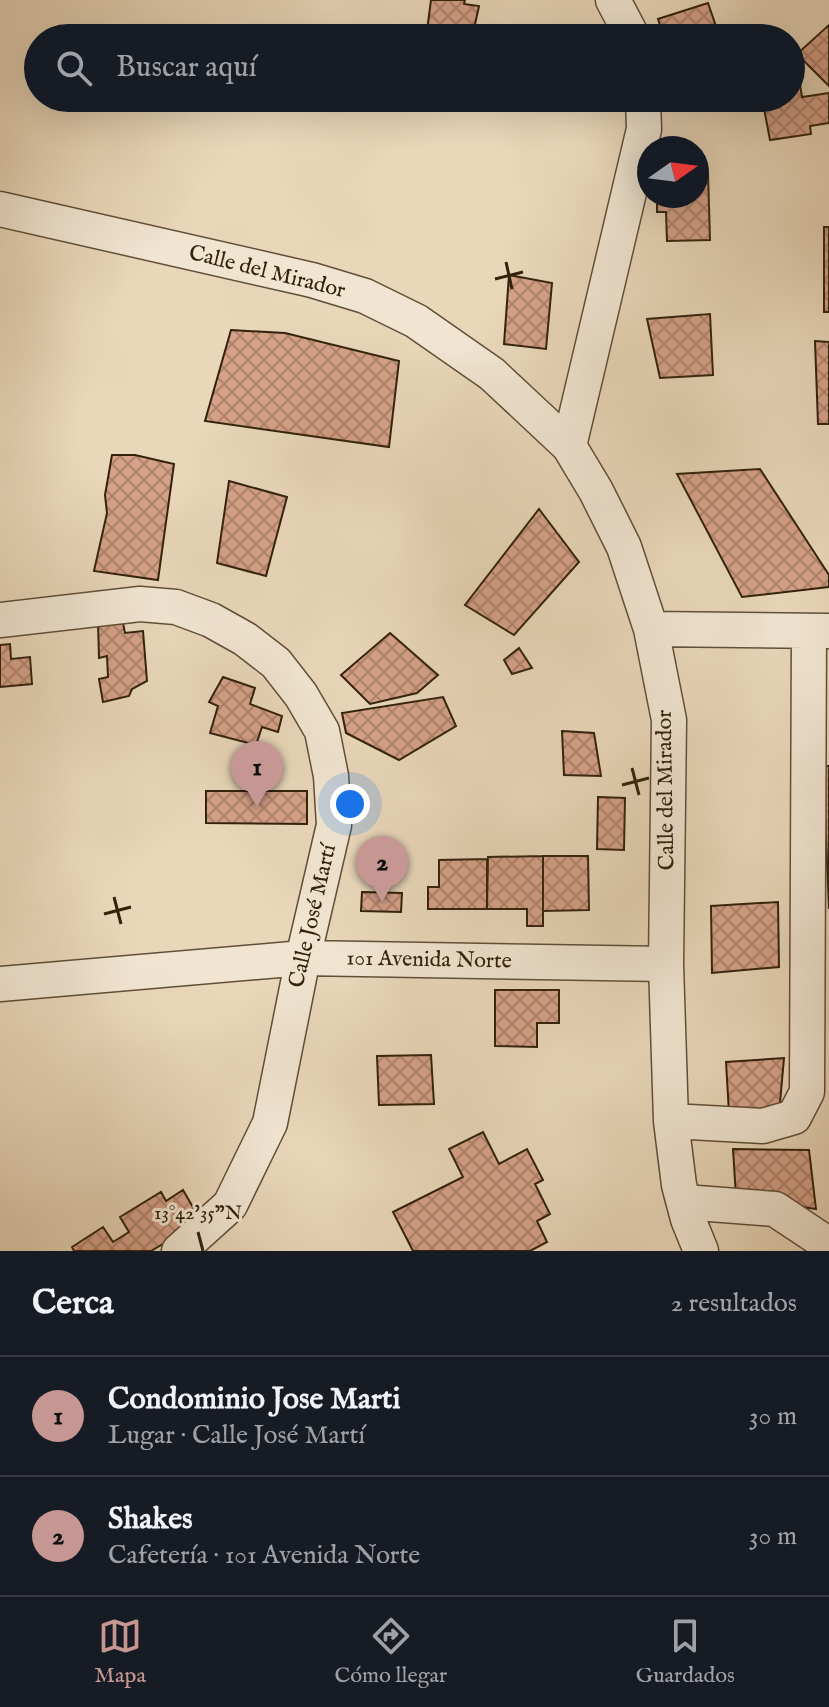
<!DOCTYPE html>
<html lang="es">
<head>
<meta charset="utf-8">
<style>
	body { margin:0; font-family:"IM FELL English",serif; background:#20242c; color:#f1f3f6 }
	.compass { position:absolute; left:637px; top:136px; width:72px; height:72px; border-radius:50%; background:#171b24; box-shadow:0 8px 32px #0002; rotate:76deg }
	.you { position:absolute; left:350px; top:804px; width:28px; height:28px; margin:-20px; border:6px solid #fff; border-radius:50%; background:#1a73e8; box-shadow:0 0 0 12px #1a73e833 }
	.badge { display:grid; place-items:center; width:52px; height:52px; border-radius:50%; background:#c59692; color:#111; font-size:26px; font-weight:700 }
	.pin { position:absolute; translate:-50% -66px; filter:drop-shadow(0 2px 4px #0008) }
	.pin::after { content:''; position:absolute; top:42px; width:28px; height:24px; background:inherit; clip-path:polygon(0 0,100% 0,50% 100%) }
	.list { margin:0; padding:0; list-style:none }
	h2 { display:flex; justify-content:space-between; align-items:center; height:104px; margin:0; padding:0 32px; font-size:34px }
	h2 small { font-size:26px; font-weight:400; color:#9ea1a6 }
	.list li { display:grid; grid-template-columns:52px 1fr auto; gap:24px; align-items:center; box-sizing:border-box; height:120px; padding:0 32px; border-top:2px solid #363941 }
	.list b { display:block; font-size:30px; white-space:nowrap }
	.list p { margin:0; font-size:26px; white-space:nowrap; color:#9ea1a6 }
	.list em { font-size:26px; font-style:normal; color:#9ea1a6 }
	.icon { flex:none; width:44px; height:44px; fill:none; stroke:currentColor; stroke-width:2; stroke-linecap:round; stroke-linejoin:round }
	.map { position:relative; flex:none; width:829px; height:1251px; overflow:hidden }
	.search { position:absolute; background:#171b24; box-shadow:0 8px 32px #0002; left:24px; right:24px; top:24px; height:88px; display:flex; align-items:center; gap:20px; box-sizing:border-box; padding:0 28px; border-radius:44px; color:#9ea1a6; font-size:30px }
	.sheet { height:344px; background:#171b24 }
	nav { display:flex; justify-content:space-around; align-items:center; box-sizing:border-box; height:112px; border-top:2px solid #363941; background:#171b24; font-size:22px; color:#9ea1a6 }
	nav a { display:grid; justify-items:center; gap:4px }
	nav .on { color:#c59692 }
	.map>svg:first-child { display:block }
	.building { fill:url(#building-cross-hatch); stroke:#32220c; stroke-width:2 }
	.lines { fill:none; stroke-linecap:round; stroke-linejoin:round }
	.minor-casing { stroke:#604f38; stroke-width:37 }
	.minor { stroke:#f1e5d2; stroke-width:34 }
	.ticks { fill:none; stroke:#32220c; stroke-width:3 }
	.labels { text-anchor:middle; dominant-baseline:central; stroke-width:6; stroke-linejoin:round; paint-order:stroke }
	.street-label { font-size:22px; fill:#32220c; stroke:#f1e5d2 }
	.ticks-label { font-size:20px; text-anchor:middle; fill:#32220c; stroke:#f1e5d2; stroke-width:6; stroke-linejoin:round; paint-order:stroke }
</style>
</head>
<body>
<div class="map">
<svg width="829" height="1251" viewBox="0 0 829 1251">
	<defs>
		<pattern id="building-cross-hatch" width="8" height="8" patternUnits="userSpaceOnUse" patternTransform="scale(2)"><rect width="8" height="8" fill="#d6a188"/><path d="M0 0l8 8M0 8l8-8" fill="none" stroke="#ae836e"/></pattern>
	</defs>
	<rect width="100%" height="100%" fill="#e9d7ba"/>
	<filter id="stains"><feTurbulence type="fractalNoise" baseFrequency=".0025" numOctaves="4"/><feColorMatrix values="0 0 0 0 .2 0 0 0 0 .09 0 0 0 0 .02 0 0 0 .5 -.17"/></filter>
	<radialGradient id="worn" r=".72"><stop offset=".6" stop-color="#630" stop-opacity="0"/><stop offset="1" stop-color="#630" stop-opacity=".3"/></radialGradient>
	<!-- building -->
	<path class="building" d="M431,0H465L464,4L479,6L472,38H426Z
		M708,3L720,38H664L658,19Z
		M829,25V86L797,54Z
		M799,78L802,97L829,93V123L810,126L811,134L770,140L762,98H791V79Z
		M697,173H708L710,240L667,241L666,212H657V196H697Z
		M824,227H829V312H824Z
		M509,275L552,283L546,349L504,344Z
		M710,314L713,375L660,378L647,319Z
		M231,330L285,333L399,361L389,447L205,421Z
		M815,341L829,342V424H818Z
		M112,455H135L174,464L158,580L94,571L107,513L105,495Z
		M760,469L829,575V587L742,597L677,474Z
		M229,481L287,497L266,576L217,563Z
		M539,509L579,562L514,635L465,605Z
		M122,618L125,633L143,631L147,681L132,689L129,696L103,702L99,679L108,677L107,656L99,658L98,622Z
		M390,633L438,675L417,693L370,704L341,675Z
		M10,644L11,659L30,657L32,684L0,687V645Z
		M519,648L532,668L512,674L504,660Z
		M223,677L255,688L250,704L282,716L278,732L262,727L256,745L210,733L218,706L209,702Z
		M443,697L456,726L399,760L346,733L342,713Z
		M562,731L594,733L601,776L564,775Z
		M823,766H829V909Z
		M206,791H307V824L206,823Z
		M598,797L625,798L624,850L597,849Z
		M543,856V926H527V909H487L488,857Z
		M543,856H588L589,910L543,911Z
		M487,859V909H428V887H439V860Z
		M362,892L402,893L401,912L361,911Z
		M778,902L779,967L712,973L711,906Z
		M495,990H559V1023H537V1047L495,1046Z
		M431,1055L434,1104L379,1105L377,1056Z
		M784,1058L779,1114L729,1113L726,1062Z
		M483,1132L499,1164L527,1149L543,1180L535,1184L550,1214L537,1221L547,1242L530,1251H413L393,1212L463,1177L449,1149Z
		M733,1149L809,1150L816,1209L736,1197Z
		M183,1190L201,1221L151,1251H74L72,1247L103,1227L113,1242L129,1232L120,1217L161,1192L166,1201Z"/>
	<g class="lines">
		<!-- minor casing -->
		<g class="minor-casing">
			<path id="minor" d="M613,0L633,38
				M0,209L312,280L365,296L416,321L492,374L569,446L596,491L624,547L651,629L669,720L666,964L671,1121L679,1185L688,1219L701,1251
				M569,446L644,129L643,98
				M0,620L140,604L176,607L211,620L245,639L276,663L301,695L322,731L331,776L334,825L303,958L270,1123L230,1205L179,1251
				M651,629L829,631
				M0,984L303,958L666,964
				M671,1121L763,1126L794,1117L807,1092L809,631
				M684,1202L775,1209L829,1245"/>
		</g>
		<!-- minor -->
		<use href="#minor" class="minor"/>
	</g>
	<!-- ticks -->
	<path class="ticks" d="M506,262L512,289M495,279L523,272M632,768L639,795M622,785L649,778M114,897L121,924M104,914L131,907M198,1232L203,1251"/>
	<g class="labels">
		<!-- street labels -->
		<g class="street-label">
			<text transform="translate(267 272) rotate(14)">Calle del Mirador</text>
			<text transform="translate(666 790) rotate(-91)">Calle del Mirador</text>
			<text transform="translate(313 916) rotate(-77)">Calle José Martí</text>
			<text transform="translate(429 960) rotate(1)">101 Avenida Norte</text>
		</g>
	</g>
	<g class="ticks-label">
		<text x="198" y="1219">13°42'35"N</text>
	</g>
	<rect width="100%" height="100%" filter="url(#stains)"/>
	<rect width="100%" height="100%" fill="url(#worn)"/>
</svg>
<svg class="compass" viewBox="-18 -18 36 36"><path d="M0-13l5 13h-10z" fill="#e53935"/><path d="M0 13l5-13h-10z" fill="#9ea1a6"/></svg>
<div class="you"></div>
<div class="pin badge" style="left:257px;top:807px">1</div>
<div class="pin badge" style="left:382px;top:902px">2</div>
<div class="search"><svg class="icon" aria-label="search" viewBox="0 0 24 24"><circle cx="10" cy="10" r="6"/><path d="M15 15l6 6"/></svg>Buscar aquí</div>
</div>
<section class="sheet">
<h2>Cerca<small>2 resultados</small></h2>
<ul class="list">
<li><span class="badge">1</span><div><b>Condominio Jose Marti</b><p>Lugar · Calle José Martí</p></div><em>30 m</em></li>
<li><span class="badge">2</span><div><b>Shakes</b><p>Cafetería · 101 Avenida Norte</p></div><em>30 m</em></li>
</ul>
</section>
<nav>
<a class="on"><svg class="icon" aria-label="map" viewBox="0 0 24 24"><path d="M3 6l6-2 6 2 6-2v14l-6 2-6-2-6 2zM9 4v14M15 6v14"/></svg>Mapa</a>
<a><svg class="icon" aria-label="directions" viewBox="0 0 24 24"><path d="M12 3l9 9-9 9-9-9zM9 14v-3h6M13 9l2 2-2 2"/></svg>Cómo llegar</a>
<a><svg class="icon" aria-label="saved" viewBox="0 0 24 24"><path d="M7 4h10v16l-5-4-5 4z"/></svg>Guardados</a>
</nav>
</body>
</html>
